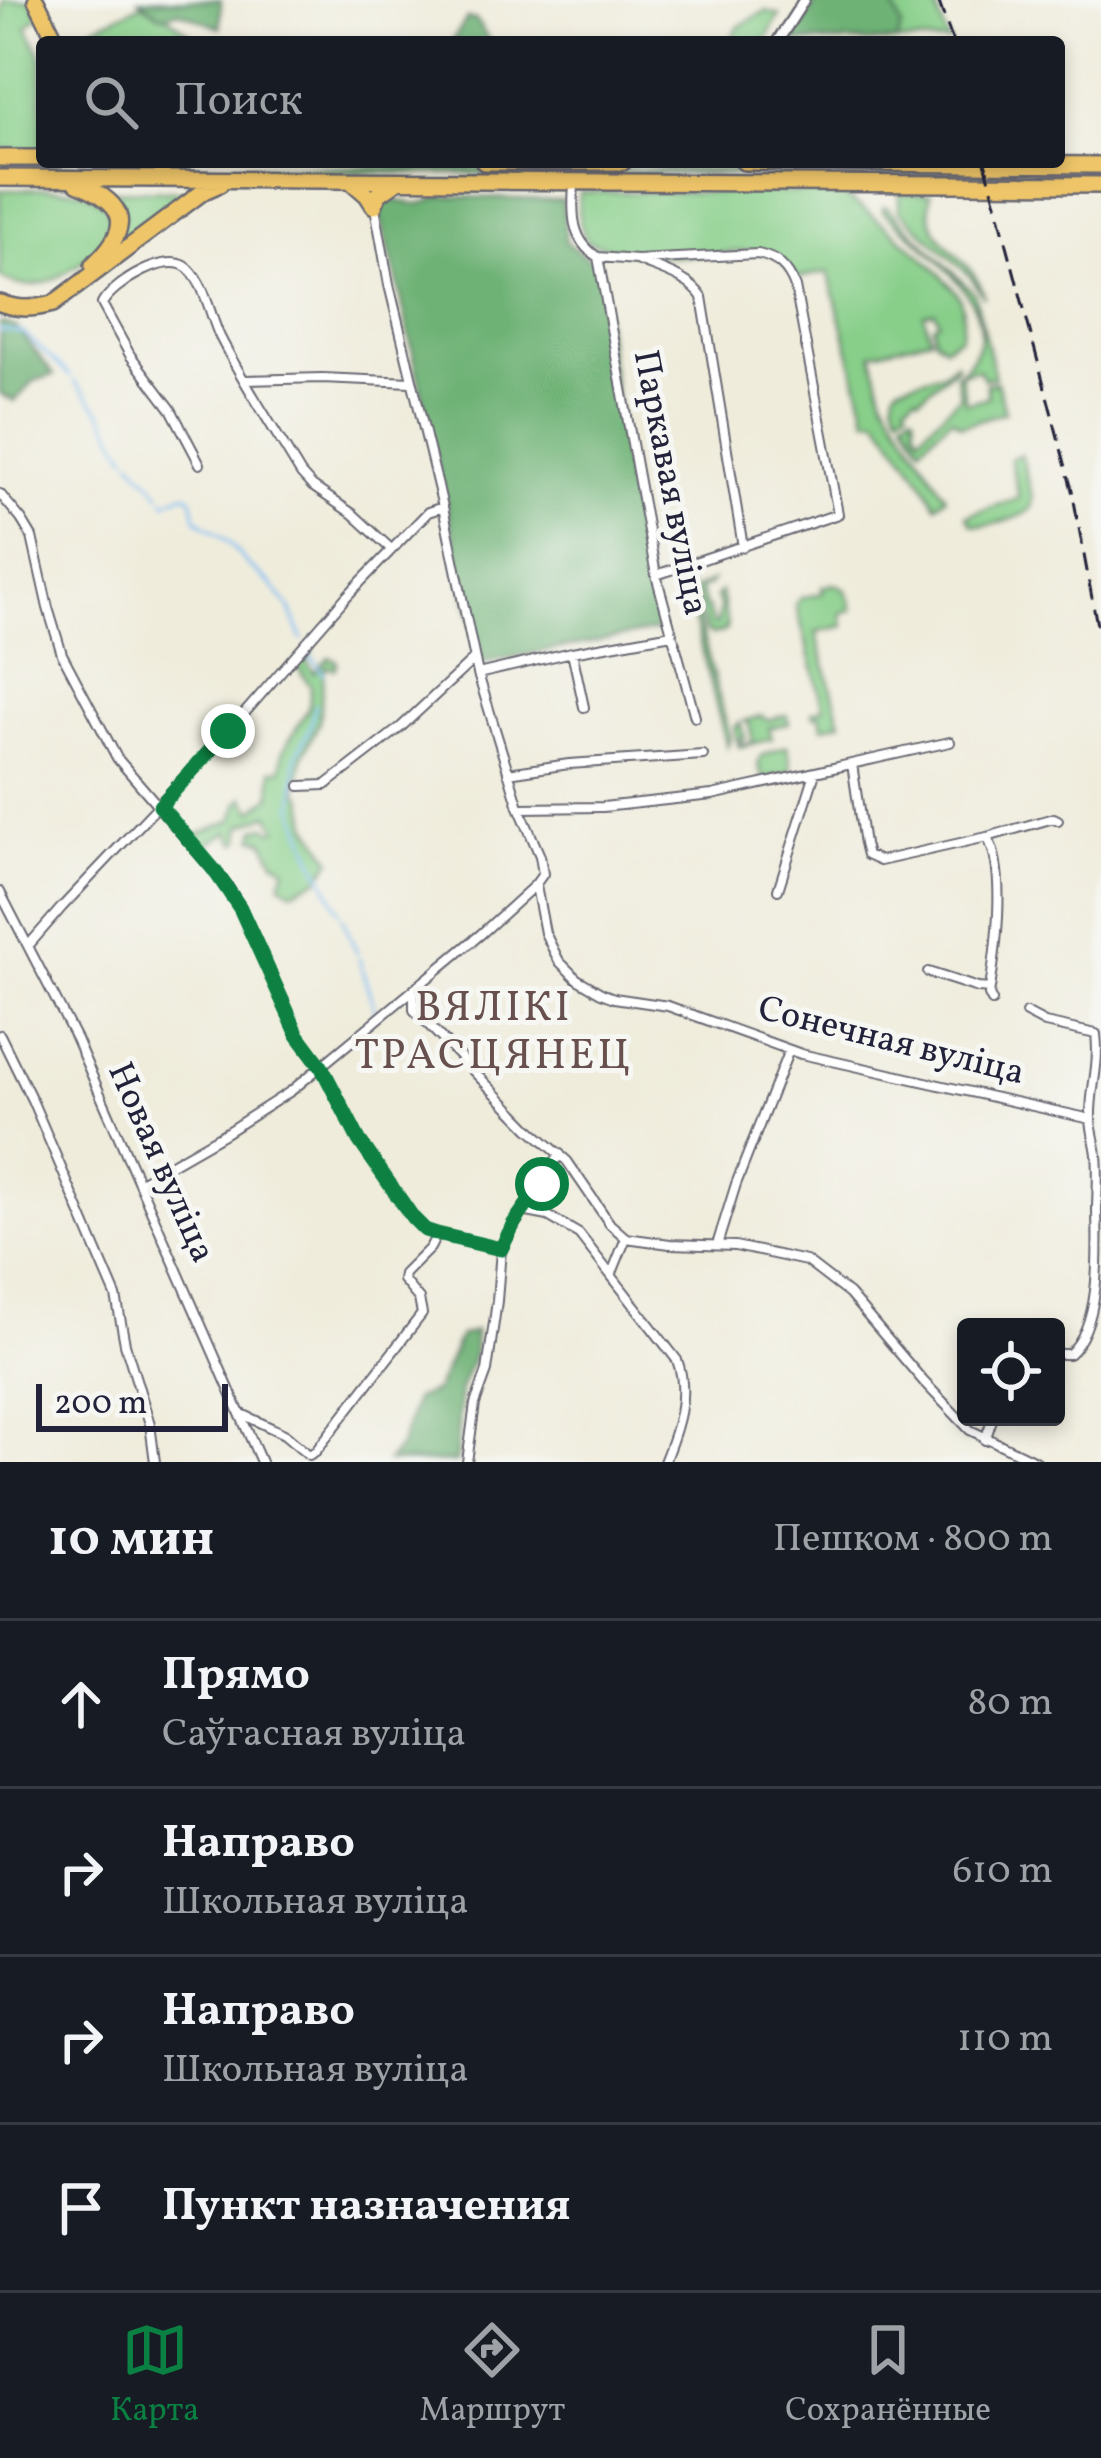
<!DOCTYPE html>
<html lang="ru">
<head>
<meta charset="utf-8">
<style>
	body { margin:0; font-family:Vollkorn,serif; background:#20242c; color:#f1f3f6 }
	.controls { position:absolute; right:36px; bottom:36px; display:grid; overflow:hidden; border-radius:12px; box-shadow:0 6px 18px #0003 }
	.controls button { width:108px; height:108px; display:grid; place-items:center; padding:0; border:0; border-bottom:3px solid #363941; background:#171b24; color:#f1f3f6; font:60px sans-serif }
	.scale { position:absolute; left:36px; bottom:30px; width:192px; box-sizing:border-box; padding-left:12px; border:6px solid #22223b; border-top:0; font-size:33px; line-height:42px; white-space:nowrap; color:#22223b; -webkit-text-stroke:9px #f6f6f2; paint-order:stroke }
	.stop { position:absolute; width:36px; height:36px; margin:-27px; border:9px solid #0b8043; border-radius:50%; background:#fff }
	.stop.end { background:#0b8043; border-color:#fff; box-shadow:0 3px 12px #0008 }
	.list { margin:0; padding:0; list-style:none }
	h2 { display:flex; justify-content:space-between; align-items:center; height:156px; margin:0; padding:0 48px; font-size:51px }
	h2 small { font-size:39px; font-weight:400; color:#9ea1a6 }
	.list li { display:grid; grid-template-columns:78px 1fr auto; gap:36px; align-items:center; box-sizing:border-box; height:168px; padding:0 48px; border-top:3px solid #363941 }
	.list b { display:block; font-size:45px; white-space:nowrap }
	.list p { margin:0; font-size:39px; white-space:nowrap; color:#9ea1a6 }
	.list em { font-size:39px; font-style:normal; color:#9ea1a6 }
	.icon { flex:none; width:66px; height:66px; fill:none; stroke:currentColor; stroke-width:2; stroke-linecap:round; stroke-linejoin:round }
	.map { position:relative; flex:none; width:1101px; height:1462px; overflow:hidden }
	.search { position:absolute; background:#171b24; box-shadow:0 6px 18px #0003; left:36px; right:36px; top:36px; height:132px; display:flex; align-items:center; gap:30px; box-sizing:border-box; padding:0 42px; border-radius:12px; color:#9ea1a6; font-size:45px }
	.sheet { height:828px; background:#171b24 }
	nav { display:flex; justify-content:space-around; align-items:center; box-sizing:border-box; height:168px; border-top:3px solid #363941; background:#171b24; font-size:33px; color:#9ea1a6 }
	nav a { display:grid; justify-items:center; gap:6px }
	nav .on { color:#0b8043 }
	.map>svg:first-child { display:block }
	.green { fill:#88cf8a; stroke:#557862; stroke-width:3 }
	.forest { fill:#6eb276; stroke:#486a58; stroke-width:3 }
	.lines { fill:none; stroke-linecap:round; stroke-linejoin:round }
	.stream { stroke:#80bef3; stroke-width:3 }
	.minor-casing { stroke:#6a6973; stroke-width:12 }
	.tertiary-casing { stroke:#6a6973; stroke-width:14 }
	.trunk-casing { stroke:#6a6973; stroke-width:20 }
	.minor { stroke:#fff; stroke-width:8 }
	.tertiary { stroke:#fff; stroke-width:9 }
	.trunk { stroke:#eec569; stroke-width:15 }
	.rail { stroke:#22223b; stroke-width:3; stroke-dasharray:18 9; stroke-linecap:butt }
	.route { stroke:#0b8043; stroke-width:15 }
	.labels { text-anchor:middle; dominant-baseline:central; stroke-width:10; stroke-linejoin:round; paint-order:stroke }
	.street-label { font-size:36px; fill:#22223b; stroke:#f6f6f2 }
	.quarter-label { font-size:42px; letter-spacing:3px; fill:#67504e; stroke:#f6f6f2 }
</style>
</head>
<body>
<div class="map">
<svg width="1101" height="1462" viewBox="0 0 1101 1462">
	<rect width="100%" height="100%" fill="#f6f6f2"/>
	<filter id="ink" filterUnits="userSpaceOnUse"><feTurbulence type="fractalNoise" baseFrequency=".00833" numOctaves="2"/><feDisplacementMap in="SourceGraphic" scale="24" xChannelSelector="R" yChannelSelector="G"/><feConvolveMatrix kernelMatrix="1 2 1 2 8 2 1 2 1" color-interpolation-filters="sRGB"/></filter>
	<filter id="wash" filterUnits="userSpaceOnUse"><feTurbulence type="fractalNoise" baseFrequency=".004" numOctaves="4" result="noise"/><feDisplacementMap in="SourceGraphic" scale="48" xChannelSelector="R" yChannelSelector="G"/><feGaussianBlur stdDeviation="2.7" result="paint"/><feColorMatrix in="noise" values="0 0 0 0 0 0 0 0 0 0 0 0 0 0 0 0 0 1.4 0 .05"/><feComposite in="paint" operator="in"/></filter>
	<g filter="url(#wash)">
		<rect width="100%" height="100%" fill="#efecdb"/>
		<!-- green -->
		<path class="green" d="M3,0H30L38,16L27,27L42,57V150L0,149V49Z
			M810,0H933L949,42H783Z
			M142,4L161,15H166L201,42H86L82,33Z
			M766,11L780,15L764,42H729L739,26Z
			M0,165L561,169L565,170L521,174L0,169Z
			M580,169L1101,173V178L574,173Z
			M0,190C24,190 53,186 77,190C86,192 95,197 102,203C134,233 63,281 36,285C23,287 11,284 0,277Z
			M110,190L194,191L116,250L120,203Z
			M580,192L835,193C858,198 951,277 960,299C965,312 963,324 960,337L944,346L934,338L933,325L939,321L935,311L924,314L930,338L872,353L884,398L946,497L936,505L924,483L878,418H867L828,272L798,278C789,270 782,257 769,253C744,247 717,256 692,256C658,257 619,253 587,241C579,225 576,210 580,192Z
			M899,193L931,194C920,246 975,253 984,297L971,277L899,210Z
			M887,207L974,293L995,377L984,379L978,369L960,373L966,403L988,397L986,384L997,382L1005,412L962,425L951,418L921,446L904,418L912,412L914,414L915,427L920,435L960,396L956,374C966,369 972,359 978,346C996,298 914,239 883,211V207Z
			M955,362L957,365L920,397L916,395L906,403L908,408L900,413C894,404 891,395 898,385L942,373Z
			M1021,454L1033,499L1031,509C1017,520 989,528 972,524L967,515L1019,498L1010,459Z
			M686,574L730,738L727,746L682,575Z
			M711,582L708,586L700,588L705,607L708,609L712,624H717L720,608L716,597L721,592L727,626L725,631L712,635L706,631L695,589Z
			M833,584C848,586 849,596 852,610L841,613L844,626L816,632L841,722L823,727L820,715L814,716L812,712L824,708L796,605L801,598L823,593L822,587Z
			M310,646L314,649L307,662L314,673L329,657L336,660L337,665L335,669L328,666L324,670L319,722L303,755L297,789L304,799L308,824L332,860L318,879L292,891L280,883L286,869L274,860L264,840L254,838L256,829L265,826L272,831L277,829L269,814L241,826V840L236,843L229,832L200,848L194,835L233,820L238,804L244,797L253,811L271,796L272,770H281L283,751L309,707L311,687L295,663Z
			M787,715L789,723L769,728L772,739L739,747L734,728L740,723L745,738L740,739L741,744L753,742L749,724L745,721L761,716L768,720Z
			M787,746L792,771L763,779L758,764L761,756Z"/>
		<!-- forest -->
		<path class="forest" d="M139,0H221L220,28L179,11L161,16Z
			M818,0H891L902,26L897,42H792Z
			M467,19L476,20L490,42H451Z
			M439,196L563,200L566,242L598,265L628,488L659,630L481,663L397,281L379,212L380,199C407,199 414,211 439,196Z
			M0,322L16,327L54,375L34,381L15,401L0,394Z
			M475,1331L474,1355L460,1390L456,1462H387L400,1446L415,1399L435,1391L460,1336Z"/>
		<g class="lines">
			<!-- stream -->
			<path class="stream" d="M0,330L24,333L70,376
				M74,381L101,412L127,456
				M131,460C140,473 151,480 160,494
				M164,499L166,502L185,493L192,498L196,518L228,542L250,567L271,584L289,607L302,639
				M306,650L324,674
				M315,705L311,725L296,757L294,808L310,851L339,911
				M342,917L357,953
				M359,959L375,1011"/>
		</g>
	</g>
	<g filter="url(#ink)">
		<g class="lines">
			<!-- minor casing -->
			<g class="minor-casing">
				<path id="minor" d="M574,184C572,213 571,241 598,257
					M598,257L637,260L758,254C777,258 788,268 795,287L838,514L656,575
					M598,257L656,575L695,717
					M639,261C660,270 689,277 702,297L743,547
					M245,380L322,378L411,382
					M200,464L171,409L130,355L102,304C112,284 169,249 189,269C206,286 210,316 220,337C244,384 274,429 301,474L312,486L353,514L391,549
					M0,494L21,519L32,537L48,608L62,654L117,758L228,887L240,907L298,1035L321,1066L359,1140L413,1218L425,1230L437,1234L501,1249
					M572,652L584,707
					M478,674L572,652L672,634
					M852,764L864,844L867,855L880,861L987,837L1054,818L1058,820
					M508,773L569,764L703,755
					M300,786L326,785L401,727L474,659
					M520,808L603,807L712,795L950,742
					M987,837C1008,870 995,957 989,995L992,1001
					M536,886L545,933L559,961L577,979L601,993L614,998L668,1006L801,1054L1091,1119
					M778,890L815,773
					M0,892L76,1039L261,1462
					M28,946L62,907L228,732L346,597L428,512L443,507
					M928,972L978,988L990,989
					M414,993V1010L529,1128L567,1161L610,1224L626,1238L670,1244L735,1246L806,1261L849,1294L924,1382L970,1430L1037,1462
					M1026,1013L1045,1023L1096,1034C1100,1067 1090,1089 1091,1118C1091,1130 1096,1143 1097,1155C1099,1174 1097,1193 1097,1212C1098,1253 1101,1326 1069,1354H1056
					M0,1035L32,1100L116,1296L125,1344L150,1424L155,1462
					M140,1182L227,1132L291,1091L481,934L535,885L543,874L540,856L519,807L478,674L443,507L389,285L375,207
					M522,1211L560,1154
					M717,1245L736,1184L789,1050
					M612,1273L626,1238
					M240,1413L284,1434L309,1455L316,1451L422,1314L419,1299L403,1280L404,1274L430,1248L437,1234
					M985,1440L993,1417
					M467,1462L475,1404L487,1371L497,1301L501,1249L522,1211L548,1216L579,1234L677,1360C690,1394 677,1430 664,1462"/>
			</g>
			<!-- tertiary casing -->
			<g class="tertiary-casing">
				<path id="tertiary" d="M777,42L804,0"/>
			</g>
			<!-- trunk casing -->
			<g class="trunk-casing">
				<path id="trunk" d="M36,0L57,42
					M0,158H42
					M484,162H623
					M744,162L1101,165
					M0,178L1101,185
					M352,182L367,195L374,206L379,194L396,182
					M77,183C128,204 133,227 93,265
					M0,303C20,310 33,309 53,304L204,191L220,184"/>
			</g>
			<!-- minor -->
			<use href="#minor" class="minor"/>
			<!-- tertiary -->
			<use href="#tertiary" class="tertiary"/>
			<!-- trunk -->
			<use href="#trunk" class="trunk"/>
			<!-- rail -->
			<path class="rail" d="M938,0L953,42
				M985,162L1072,490L1101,647"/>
		</g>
	</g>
	<g class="lines" filter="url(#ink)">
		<!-- route -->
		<path class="route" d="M228,731L160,806L215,871L240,908L298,1035L321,1066L359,1140L413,1218L425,1230L437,1234L501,1249L514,1223L542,1184"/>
	</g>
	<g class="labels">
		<!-- street labels -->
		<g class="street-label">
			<text transform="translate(669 483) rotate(79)">Паркавая вуліца</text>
			<text transform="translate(891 1042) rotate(14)">Сонечная вуліца</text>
			<text transform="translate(160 1163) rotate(66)">Новая вуліца</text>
		</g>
		<!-- quarter labels -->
		<g class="quarter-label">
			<text x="494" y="1009">ВЯЛІКІ<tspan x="494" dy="48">ТРАСЦЯНЕЦ</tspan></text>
		</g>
	</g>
</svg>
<div class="controls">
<button><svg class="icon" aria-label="locate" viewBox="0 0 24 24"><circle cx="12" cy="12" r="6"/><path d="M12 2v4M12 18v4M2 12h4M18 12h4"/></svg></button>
</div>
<div class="scale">200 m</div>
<div class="stop" style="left:542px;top:1184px"></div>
<div class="stop end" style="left:228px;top:731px"></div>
<div class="search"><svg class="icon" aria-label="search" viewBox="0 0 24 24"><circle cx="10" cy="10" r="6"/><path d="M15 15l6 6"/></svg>Поиск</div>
</div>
<section class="sheet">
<h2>10 мин<small>Пешком · 800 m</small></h2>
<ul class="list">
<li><svg class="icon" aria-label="ahead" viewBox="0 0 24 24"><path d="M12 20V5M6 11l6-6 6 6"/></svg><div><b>Прямо</b><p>Саўгасная вуліца</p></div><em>80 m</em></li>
<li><svg class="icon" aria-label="right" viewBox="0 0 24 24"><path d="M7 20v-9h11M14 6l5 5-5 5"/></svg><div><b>Направо</b><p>Школьная вуліца</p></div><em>610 m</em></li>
<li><svg class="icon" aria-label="right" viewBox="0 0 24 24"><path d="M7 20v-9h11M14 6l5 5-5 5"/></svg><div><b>Направо</b><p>Школьная вуліца</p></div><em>110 m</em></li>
<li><svg class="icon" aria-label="arrive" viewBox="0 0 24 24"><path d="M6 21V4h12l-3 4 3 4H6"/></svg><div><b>Пункт назначения</b></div></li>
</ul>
</section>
<nav>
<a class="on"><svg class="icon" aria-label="map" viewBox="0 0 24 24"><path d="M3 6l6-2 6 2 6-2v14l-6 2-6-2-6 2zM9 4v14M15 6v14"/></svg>Карта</a>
<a><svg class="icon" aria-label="directions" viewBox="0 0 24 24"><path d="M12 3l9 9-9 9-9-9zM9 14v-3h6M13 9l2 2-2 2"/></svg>Маршрут</a>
<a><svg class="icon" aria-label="saved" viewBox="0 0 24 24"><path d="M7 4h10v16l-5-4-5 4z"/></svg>Сохранённые</a>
</nav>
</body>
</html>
